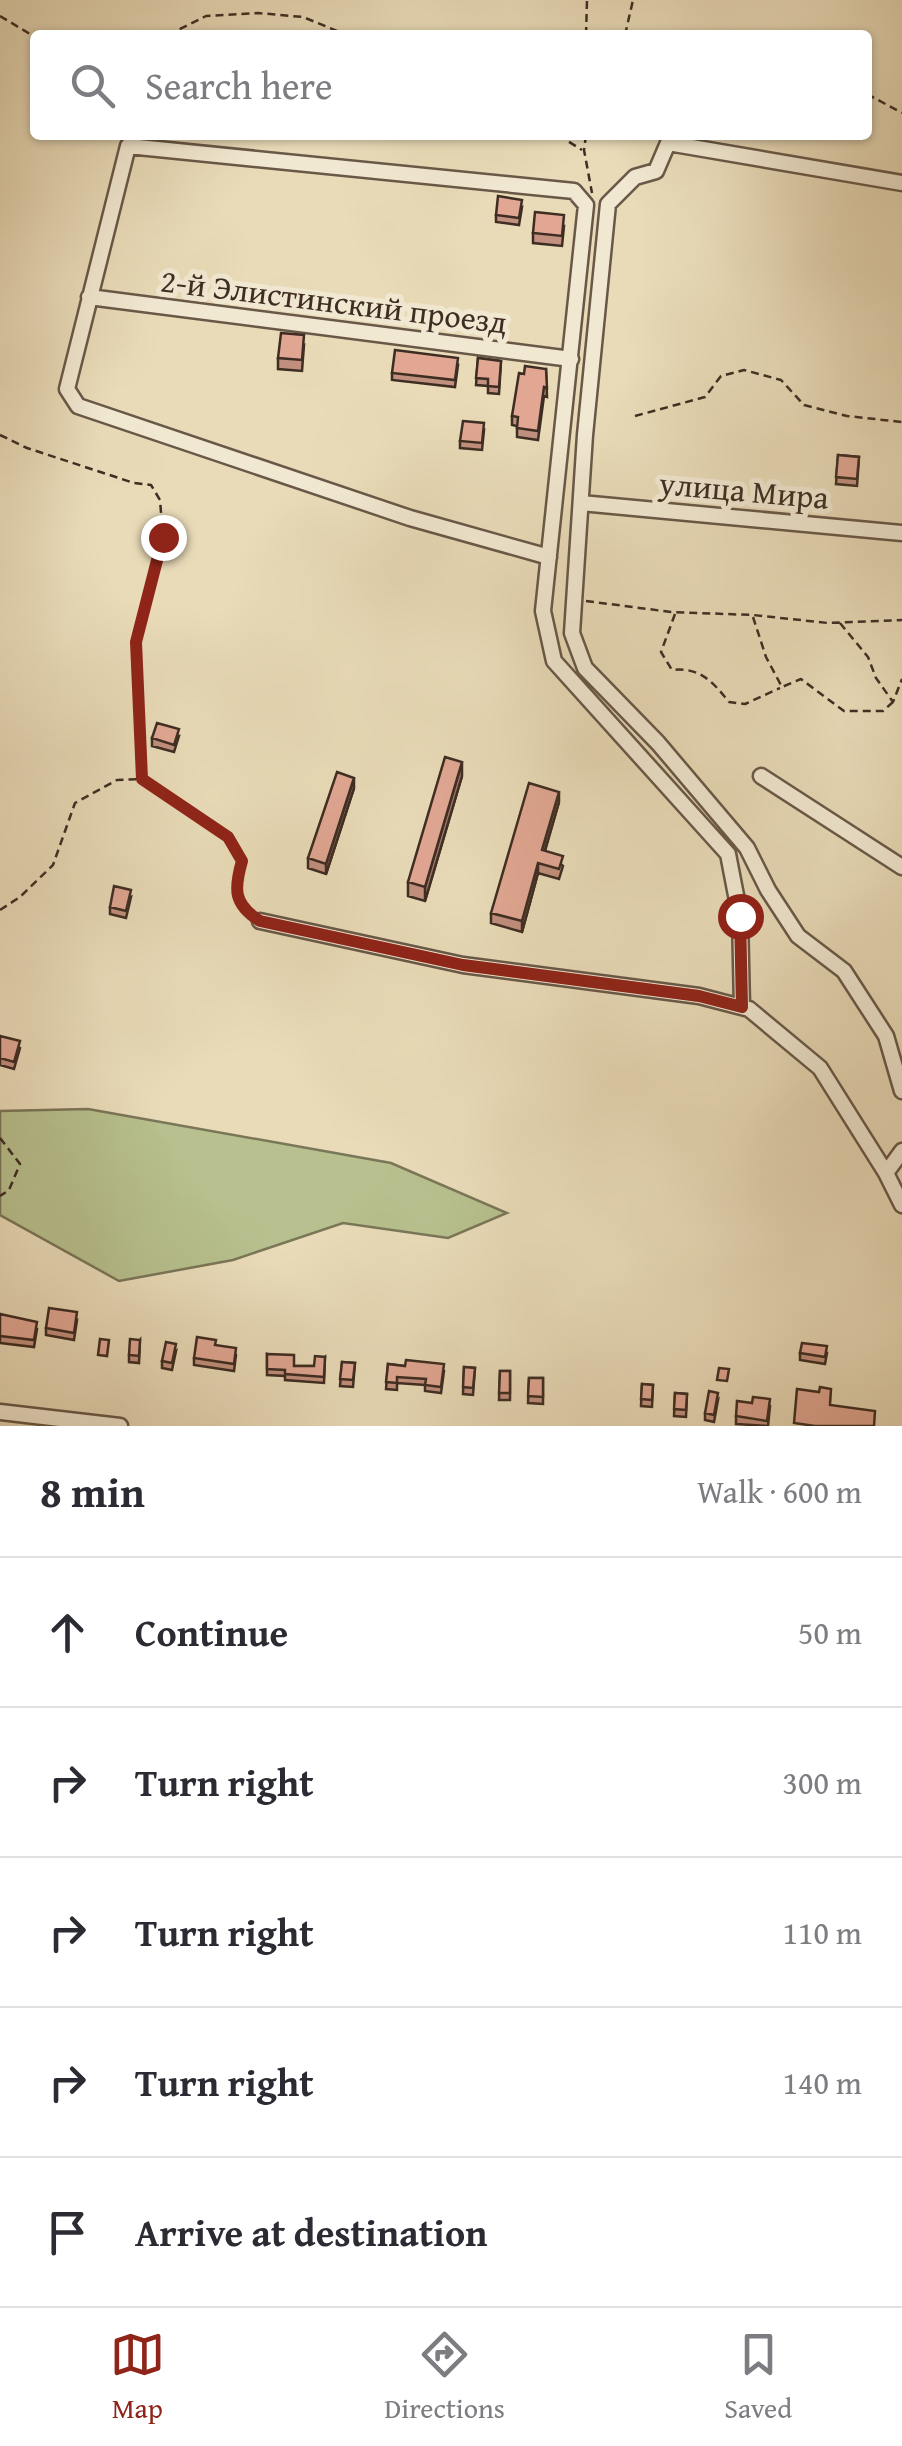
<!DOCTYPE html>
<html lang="en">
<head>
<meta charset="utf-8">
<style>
	body { margin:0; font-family:"Gentium Book Plus",serif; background:#f2f2f3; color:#2b2b33 }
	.stop { position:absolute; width:30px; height:30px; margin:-22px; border:8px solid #8f2418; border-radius:50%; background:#fff }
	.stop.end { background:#8f2418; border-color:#fff; box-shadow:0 2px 10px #0008 }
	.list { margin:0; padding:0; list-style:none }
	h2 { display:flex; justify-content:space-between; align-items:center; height:130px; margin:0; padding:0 40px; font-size:42px }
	h2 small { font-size:32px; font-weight:400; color:#7c7c81 }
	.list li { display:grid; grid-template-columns:65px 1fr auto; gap:30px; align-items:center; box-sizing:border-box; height:150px; padding:0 40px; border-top:2px solid #e1e1e2 }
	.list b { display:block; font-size:38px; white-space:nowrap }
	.list em { font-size:32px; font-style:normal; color:#7c7c81 }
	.icon { flex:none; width:55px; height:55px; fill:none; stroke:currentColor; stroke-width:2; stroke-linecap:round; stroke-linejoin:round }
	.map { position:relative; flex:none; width:902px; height:1426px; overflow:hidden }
	.search { position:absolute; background:#fff; box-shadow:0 2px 8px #0004; left:30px; right:30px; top:30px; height:110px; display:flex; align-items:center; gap:25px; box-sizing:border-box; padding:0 35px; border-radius:10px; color:#7c7c81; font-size:38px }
	.sheet { height:880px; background:#fff }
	nav { display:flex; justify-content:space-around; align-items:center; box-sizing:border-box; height:140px; border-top:2px solid #e1e1e2; background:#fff; font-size:28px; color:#7c7c81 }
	nav a { display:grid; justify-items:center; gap:5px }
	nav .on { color:#8f2418 }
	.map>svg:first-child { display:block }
	.green { fill:#b7c08e; stroke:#7a7658; stroke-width:2.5 }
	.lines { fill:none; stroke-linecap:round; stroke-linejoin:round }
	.minor-casing { stroke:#695848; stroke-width:19 }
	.path { stroke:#3e2d23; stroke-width:2.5; stroke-dasharray:8 5; stroke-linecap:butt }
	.minor { stroke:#f1e8d1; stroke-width:14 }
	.wall { fill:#c2907e; stroke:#3e2d23; stroke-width:2.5 }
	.shaded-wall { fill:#9e7567; stroke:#3e2d23; stroke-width:2.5 }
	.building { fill:#e1a793; stroke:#3e2d23; stroke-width:2.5 }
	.route { stroke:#8f2418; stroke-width:12 }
	.labels { text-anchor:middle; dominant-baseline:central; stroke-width:10; stroke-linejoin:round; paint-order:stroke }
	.street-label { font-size:32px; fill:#3e2d23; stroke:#f1e8d1 }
</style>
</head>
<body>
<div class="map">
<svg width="902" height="1426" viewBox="0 0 902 1426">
	<rect width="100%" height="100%" fill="#e9dbb8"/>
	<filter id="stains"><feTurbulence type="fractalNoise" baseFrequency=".002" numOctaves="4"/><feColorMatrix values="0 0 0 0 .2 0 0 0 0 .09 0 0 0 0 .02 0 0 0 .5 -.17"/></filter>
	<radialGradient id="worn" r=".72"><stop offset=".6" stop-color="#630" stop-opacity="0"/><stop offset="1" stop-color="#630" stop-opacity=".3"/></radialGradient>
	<!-- green -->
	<path class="green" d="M88,1109L391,1163L507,1213L448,1238L343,1223L233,1260L119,1281L0,1215V1111Z"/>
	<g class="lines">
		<!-- minor casing -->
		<g class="minor-casing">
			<path id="minor" d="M902,183L668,143L656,171L635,177L608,204L585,435L572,633L585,668L658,743L747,848L768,890L798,936L844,971L886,1036L902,1091
				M89,297L571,359
				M581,503L902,533
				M549,557L410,518L78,406L67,389L128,146L574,191L586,205L543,611L554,661L728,854L740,916L742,1007
				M761,776L902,867
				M260,921L463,965L699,996L749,1009L820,1068L886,1173L902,1205
				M886,1173L902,1151
				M0,1412L120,1426"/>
		</g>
		<!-- path -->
		<path class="path" d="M0,16L35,37
			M168,35L206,16L258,13L303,17L347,35
			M586,35L587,0
			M625,35L633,0
			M867,94L902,113
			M558,135L582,150
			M586,135L584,150L592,193
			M635,416L705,397L721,376L744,370L781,380L804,405L847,416L902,422
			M0,435L27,448L134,483L151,485L160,500L163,537L136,642L142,779L228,837L242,861L235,886L247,914
			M586,601L671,612L753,615L828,623L902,620
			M675,614L661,652L672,670C700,667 712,681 729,702L745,704L780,688
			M753,617L766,657L782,687L801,679L844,711H883L893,702
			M840,623L868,657L876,678L893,702L902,679
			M0,910L20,897L53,865L75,803L117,780L140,779
			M0,1138L20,1164L9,1190L0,1196"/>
		<!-- minor -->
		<use href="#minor" class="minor"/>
	</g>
	<!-- wall -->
	<path class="wall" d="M522,207L519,225L496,222V215Z
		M564,226L562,246L533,243V233Z
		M304,345L302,371L278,369V358Z
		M478,358L501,361L499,394L488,393V386L476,385Z
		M458,365L455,387L392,380V373Z
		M546,369L547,397L544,396L538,440L517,437V426L512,425V416L524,374Z
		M484,430L482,450L460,448V441Z
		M838,455L859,457L857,486L836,484Z
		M179,736L174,752L152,746V738Z
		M462,776L425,901L408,896V882Z
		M354,788L326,874L308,868V858Z
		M559,802L545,851L563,866L559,879L538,873L522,932L491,923V913Z
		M131,897L126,918L110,914V907Z
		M0,1036L20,1048L14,1069L0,1065Z
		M0,1314L37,1329L34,1347L0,1343Z
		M77,1320L74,1340L46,1335V1328Z
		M140,1340L139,1363L129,1362V1355Z
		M215,1345L236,1355L234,1371L194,1365V1358Z
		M176,1351L172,1370L162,1368V1361Z
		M800,1353H827L825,1364L800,1360Z
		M267,1354L294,1366H314L325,1357L324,1383L285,1380V1376L267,1375Z
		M342,1362L355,1363L353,1387L340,1386Z
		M388,1364L444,1371L441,1393L425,1391V1385L397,1383V1390L386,1389Z
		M464,1367L475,1368L473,1395L463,1394Z
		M500,1371H510V1400H499Z
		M529,1378H543V1404L528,1403Z
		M642,1384L653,1385L652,1407L641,1406Z
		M675,1393L687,1394L686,1417L674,1416Z
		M718,1400L714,1422L705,1420V1413Z
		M752,1403L770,1406L768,1426L736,1424V1416Z"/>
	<!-- shaded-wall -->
	<path class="shaded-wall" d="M462,762V776L425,901V887Z
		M354,778V788L326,874V864Z
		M559,792V802L542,860V850Z
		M538,863V873L522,932V921Z"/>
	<!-- building -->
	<path class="building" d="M498,196L522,200L519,218L496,215Z
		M535,212L564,215L562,236L533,233Z
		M281,333L304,335L302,360L278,358Z
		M395,350L458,358L455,380L392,373Z
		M478,358L501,361L499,387L488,386V379L476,378Z
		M525,366L546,369L547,388L544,387L538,431L517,428L518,417L512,416L519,373L524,374Z
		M463,421L484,423L482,443L460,441Z
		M838,455L859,457L857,479L836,477Z
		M157,723L179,729L174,745L152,738Z
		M445,757L462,762L425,887L408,882Z
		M337,772L354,778L326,864L308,858Z
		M529,783L559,792L542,850L563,856L559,869L538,863L522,921L491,913Z
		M114,886L131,890L126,911L110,907Z
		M0,1036L20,1041L14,1062L0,1058Z
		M49,1308L77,1312L74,1333L46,1328Z
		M0,1314L37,1322L34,1340L0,1336Z
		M197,1337L216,1340L215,1345L236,1348L234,1364L194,1358Z
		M100,1339L109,1340L107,1356L98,1355Z
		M130,1339L140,1340L139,1356L129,1355Z
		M166,1342L176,1344L172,1363L162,1361Z
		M802,1343L827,1346L825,1357L800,1353Z
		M267,1354L294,1355V1366H314L315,1356L325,1357L324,1377L285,1374V1370L267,1369Z
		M406,1360L444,1364L441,1387L425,1385L426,1379L397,1377V1383L386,1382L388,1364L405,1366Z
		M342,1362L355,1363L353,1380L340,1379Z
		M464,1367L475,1368L473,1388L463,1387Z
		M719,1368L729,1369L727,1381L717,1380Z
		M500,1371H510V1393H499Z
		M529,1378H543V1397L528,1396Z
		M642,1384L653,1385L652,1400L641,1399Z
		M820,1387L831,1389L830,1405L875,1411L874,1426H815L794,1423L797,1389L819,1392Z
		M709,1391L718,1393L714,1415L705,1413Z
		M675,1393L687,1394L686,1410L674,1409Z
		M753,1397L770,1399L767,1421L736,1416L737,1401L752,1403Z"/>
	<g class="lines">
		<!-- route -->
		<path class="route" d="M163,537L136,642L142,779L228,837L242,861C234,889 233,904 260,921L463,965L699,996L742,1007L740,916"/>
	</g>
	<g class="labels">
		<!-- street labels -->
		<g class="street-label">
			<text transform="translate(334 301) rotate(7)">2-й Элистинский проезд</text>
			<text transform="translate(744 490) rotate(5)">улица Мира</text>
		</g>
	</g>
	<rect width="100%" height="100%" filter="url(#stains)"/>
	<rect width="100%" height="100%" fill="url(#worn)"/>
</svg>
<div class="stop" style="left:740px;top:916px"></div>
<div class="stop end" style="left:163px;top:537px"></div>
<div class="search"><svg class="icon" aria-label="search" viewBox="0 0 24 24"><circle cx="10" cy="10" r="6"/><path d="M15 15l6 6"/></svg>Search here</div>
</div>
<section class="sheet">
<h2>8 min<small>Walk · 600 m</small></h2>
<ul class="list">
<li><svg class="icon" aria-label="ahead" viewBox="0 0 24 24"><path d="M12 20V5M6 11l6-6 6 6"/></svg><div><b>Continue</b></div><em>50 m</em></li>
<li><svg class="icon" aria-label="right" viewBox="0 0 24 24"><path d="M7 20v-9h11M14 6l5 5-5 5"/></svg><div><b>Turn right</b></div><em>300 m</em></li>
<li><svg class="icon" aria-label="right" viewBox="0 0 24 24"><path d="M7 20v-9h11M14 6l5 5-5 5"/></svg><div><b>Turn right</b></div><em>110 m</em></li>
<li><svg class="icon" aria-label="right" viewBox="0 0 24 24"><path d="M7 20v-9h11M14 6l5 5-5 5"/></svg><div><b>Turn right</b></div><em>140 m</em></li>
<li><svg class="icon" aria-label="arrive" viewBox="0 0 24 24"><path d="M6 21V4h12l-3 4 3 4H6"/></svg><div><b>Arrive at destination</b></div></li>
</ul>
</section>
<nav>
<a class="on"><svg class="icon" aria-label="map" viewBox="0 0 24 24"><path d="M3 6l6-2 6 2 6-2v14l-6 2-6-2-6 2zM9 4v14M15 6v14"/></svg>Map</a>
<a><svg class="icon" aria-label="directions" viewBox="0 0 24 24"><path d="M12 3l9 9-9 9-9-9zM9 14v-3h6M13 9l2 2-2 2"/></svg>Directions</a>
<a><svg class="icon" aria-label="saved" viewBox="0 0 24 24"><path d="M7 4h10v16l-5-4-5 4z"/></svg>Saved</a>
</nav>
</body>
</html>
